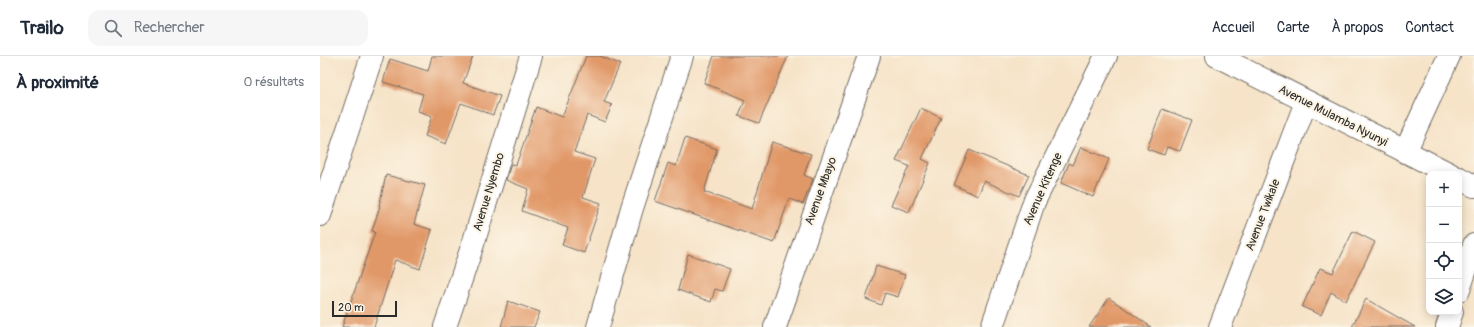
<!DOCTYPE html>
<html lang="fr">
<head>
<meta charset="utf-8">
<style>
	body { margin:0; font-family:Pangolin,sans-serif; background:#f6f6f7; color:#1f2937 }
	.controls { position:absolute; right:12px; bottom:12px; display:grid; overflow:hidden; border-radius:8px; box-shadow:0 2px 10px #0003 }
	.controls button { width:36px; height:36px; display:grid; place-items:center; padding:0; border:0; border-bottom:1px solid #e0e1e3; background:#fff; color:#1f2937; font:20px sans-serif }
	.scale { position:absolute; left:12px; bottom:10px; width:65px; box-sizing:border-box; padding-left:4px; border:2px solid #2b2b2b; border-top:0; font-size:11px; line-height:14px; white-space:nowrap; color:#2b2b2b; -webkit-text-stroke:3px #fcf5e5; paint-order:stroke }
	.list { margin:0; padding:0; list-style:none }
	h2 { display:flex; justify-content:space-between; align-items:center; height:52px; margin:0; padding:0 16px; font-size:17px }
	h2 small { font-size:13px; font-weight:400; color:#747a83 }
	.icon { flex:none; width:22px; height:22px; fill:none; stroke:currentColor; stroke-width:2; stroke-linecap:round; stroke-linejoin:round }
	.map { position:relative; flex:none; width:1154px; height:271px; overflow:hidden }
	header { display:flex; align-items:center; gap:24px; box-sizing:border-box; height:56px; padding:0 20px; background:#fff; border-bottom:1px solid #e0e1e3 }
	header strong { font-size:19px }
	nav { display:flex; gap:22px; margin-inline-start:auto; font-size:14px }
	.search { width:280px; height:36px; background:#f6f6f7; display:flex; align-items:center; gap:10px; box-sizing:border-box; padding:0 14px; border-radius:12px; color:#747a83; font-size:15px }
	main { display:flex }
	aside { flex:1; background:#fff }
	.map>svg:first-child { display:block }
	.building { fill:#e19868 }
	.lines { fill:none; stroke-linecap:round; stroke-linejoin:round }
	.minor-casing { stroke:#726b62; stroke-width:24 }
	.minor { stroke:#fff; stroke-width:22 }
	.labels { text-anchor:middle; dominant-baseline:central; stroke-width:4; stroke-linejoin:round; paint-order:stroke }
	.street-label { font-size:12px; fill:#2b2b2b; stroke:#fcf5e5 }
</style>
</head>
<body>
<header>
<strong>Trailo</strong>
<div class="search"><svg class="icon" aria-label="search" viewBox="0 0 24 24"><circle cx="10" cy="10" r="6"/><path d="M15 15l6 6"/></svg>Rechercher</div>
<nav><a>Accueil</a><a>Carte</a><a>À propos</a><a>Contact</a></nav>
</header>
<main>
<aside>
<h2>À proximité<small>0 résultats</small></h2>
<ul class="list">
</ul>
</aside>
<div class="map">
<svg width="1154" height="271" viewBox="0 0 1154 271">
	<rect width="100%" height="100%" fill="#fcf5e5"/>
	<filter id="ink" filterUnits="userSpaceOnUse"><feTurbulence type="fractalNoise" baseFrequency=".025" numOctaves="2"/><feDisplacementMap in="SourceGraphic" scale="8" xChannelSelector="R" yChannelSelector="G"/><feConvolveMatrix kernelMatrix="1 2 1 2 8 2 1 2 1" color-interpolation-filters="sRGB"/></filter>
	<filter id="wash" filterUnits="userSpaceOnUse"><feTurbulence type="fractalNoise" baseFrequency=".012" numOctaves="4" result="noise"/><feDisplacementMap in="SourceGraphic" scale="16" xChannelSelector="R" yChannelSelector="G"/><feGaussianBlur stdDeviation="0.9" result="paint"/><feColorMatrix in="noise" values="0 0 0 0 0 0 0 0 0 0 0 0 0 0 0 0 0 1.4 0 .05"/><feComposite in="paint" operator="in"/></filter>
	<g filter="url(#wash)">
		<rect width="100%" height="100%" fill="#f6e3c8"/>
		<g id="blocks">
			<!-- building -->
			<path class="building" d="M112,0H153L143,27L180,40L173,59L141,47L126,88L105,80L112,60L98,55L103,38L63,26L70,3L108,15Z
				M266,0H280L300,8L284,46L292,49L285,66L267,59L254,96L275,103L263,141L281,147L264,197L242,189L248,172L202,155L208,133L186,124L191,108L196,109L216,51L242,61Z
				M394,0H468L439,67L419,60L425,44L384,27Z
				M601,52L621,62L602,103L610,107L589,156L571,149L589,110L576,105Z
				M842,53L872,64L860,95L847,91L844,99L827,93Z
				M365,82L397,93L384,136L432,153L452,86L491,98L484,119L493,123L483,148L469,143L454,187L335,145L348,107L356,110Z
				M761,91L789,103L773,141L741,127L749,107L753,109Z
				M649,94L709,119L699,140L664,125L658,140L634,129Z
				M66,119L105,129L94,168L112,174L100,213L75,204L54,271H22L55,176L52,175L60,150H59Z
				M1033,175L1055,186L1026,245L1011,236L1001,259L982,251L1000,212L1013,217Z
				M368,198L410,213L402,235L395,233L391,246L358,234Z
				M556,210L585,219L578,241L565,237L561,249L546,243Z
				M789,242L804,252L831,271H769Z
				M1046,243L1095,271H1032Z
				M188,245L220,256L214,271H181Z"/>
		</g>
	</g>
	<g filter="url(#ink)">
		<use href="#blocks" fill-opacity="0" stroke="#726b62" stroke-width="1"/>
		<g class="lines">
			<!-- minor casing -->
			<g class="minor-casing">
				<path id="minor" d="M897,0L1130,118
					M1085,96L1129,0
					M1139,122L1154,130
					M0,159L52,0
					M1139,234L1154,189
					M125,271L154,185L211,0
					M278,271L312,152L362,0
					M455,271L549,0
					M672,271L714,146L786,0
					M900,271L986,46
					M1127,271L1132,256"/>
			</g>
			<!-- minor -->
			<use href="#minor" class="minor"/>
		</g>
	</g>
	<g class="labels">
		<!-- street labels -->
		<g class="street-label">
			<text transform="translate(1013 60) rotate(27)">Avenue Mulamba Nyunyi</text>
			<text transform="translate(723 133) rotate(-66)">Avenue Kitenge</text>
			<text transform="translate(501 135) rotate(-70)">Avenue Mbayo</text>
			<text transform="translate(169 136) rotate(-73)">Avenue Nyembo</text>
			<text transform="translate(943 159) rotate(-69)">Avenue Twikale</text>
		</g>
	</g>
</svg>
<div class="controls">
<button>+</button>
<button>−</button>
<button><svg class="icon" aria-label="locate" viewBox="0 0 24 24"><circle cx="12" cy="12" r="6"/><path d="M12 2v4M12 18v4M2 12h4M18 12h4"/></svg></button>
<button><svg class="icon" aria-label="layers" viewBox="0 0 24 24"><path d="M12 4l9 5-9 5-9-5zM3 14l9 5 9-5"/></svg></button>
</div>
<div class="scale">20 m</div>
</div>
</main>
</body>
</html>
